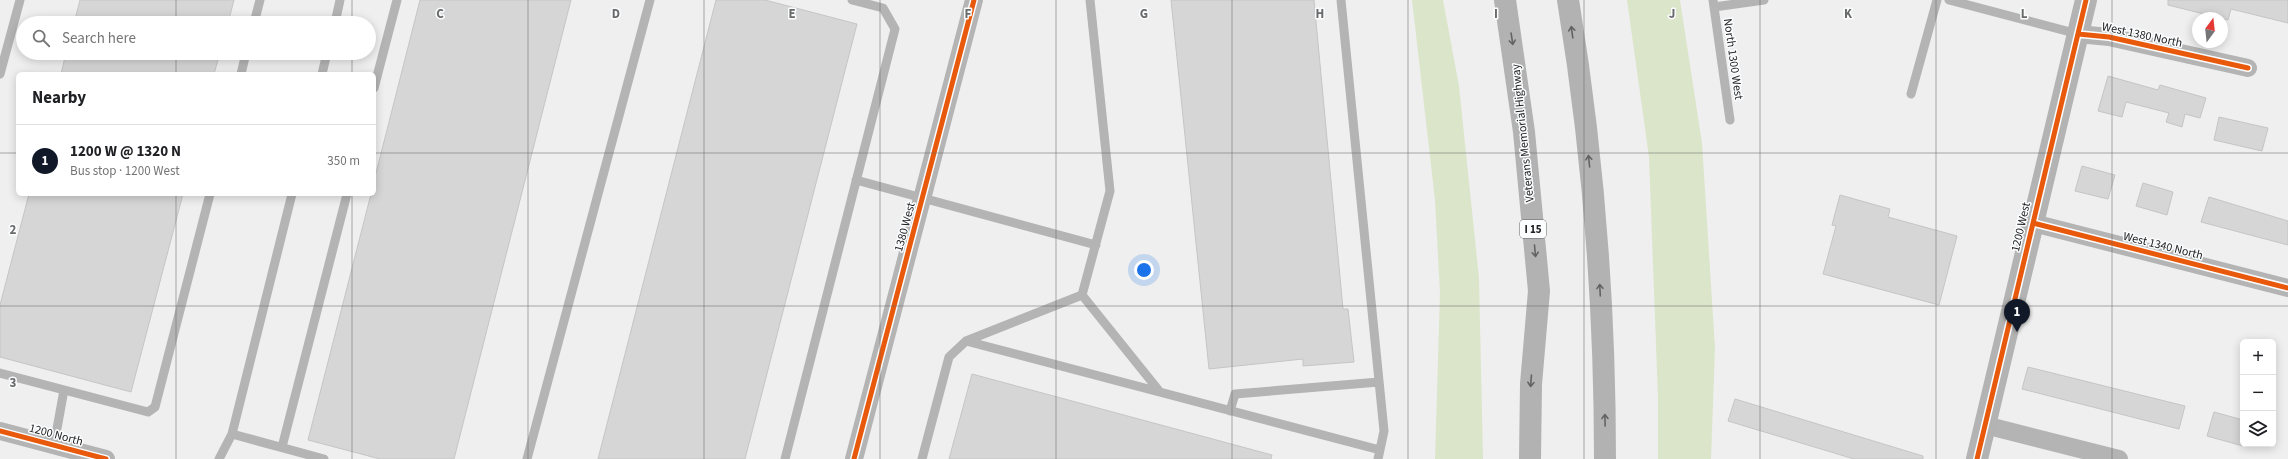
<!DOCTYPE html>
<html lang="en">
<head>
<meta charset="utf-8">
<style>
	body { margin:0; font-family:"Source Sans 3",sans-serif; background:#f6f6f6; color:#202124 }
	.controls { position:absolute; right:12px; bottom:12px; display:grid; overflow:hidden; border-radius:6px; box-shadow:0 2px 10px #0003 }
	.controls button { width:36px; height:36px; display:grid; place-items:center; padding:0; border:0; border-bottom:1px solid #e0e0e0; background:#fff; color:#202124; font:20px sans-serif }
	.compass { position:absolute; left:2192px; top:12px; width:36px; height:36px; border-radius:50%; background:#fff; box-shadow:0 2px 10px #0003; rotate:15deg }
	.you { position:absolute; left:1144px; top:270px; width:14px; height:14px; margin:-10px; border:3px solid #fff; border-radius:50%; background:#1a73e8; box-shadow:0 0 0 6px #1a73e833 }
	.badge { display:grid; place-items:center; width:26px; height:26px; border-radius:50%; background:#111827; color:#fff; font-size:13px; font-weight:700 }
	.pin { position:absolute; translate:-50% -33px; filter:drop-shadow(0 1px 2px #0008) }
	.pin::after { content:''; position:absolute; top:21px; width:14px; height:12px; background:inherit; clip-path:polygon(0 0,100% 0,50% 100%) }
	.list { margin:0; padding:0; list-style:none }
	h2 { display:flex; justify-content:space-between; align-items:center; height:52px; margin:0; padding:0 16px; font-size:17px }
	h2 small { font-size:13px; font-weight:400; color:#757577 }
	.list li { display:grid; grid-template-columns:26px 1fr auto; gap:12px; align-items:center; box-sizing:border-box; height:72px; padding:0 16px; border-top:1px solid #e0e0e0 }
	.list b { display:block; font-size:15px; white-space:nowrap }
	.list p { margin:0; font-size:13px; white-space:nowrap; color:#757577 }
	.list em { font-size:13px; font-style:normal; color:#757577 }
	.icon { flex:none; width:22px; height:22px; fill:none; stroke:currentColor; stroke-width:2; stroke-linecap:round; stroke-linejoin:round }
	.map { position:relative; flex:none; width:2288px; height:459px; overflow:hidden }
	.search { position:absolute; background:#fff; box-shadow:0 2px 10px #0003; left:16px; top:16px; width:360px; height:44px; display:flex; align-items:center; gap:10px; box-sizing:border-box; padding:0 14px; border-radius:22px; color:#757577; font-size:15px }
	.panel { position:absolute; background:#fff; box-shadow:0 2px 10px #0003; left:16px; top:72px; width:360px; height:124px; border-radius:6px }
	.map>svg:first-child { display:block }
	.green { fill:#dbe5ca }
	.building { fill:#d6d6d6; stroke:#c5c5c5 }
	.lines { fill:none; stroke-linecap:round; stroke-linejoin:round }
	.lane { stroke:#b4b4b4; stroke-width:9 }
	.street { stroke:#b4b4b4; stroke-width:18 }
	.secondary { stroke:#b4b3b3; stroke-width:22 }
	.highway { stroke:#b3b2b2; stroke-width:22 }
	.cycleway-casing { stroke:#fbfdfe; stroke-width:8 }
	.cycleway { stroke:#e8590c; stroke-width:5 }
	.oneway { stroke:#636363 }
	.grid { fill:none; stroke:#6a6a6a; stroke-width:1; stroke-opacity:0.55 }
	.labels { text-anchor:middle; dominant-baseline:central; stroke-width:3; stroke-linejoin:round; paint-order:stroke }
	.shield { fill:#fbfdfe; stroke:#636465; stroke-width:1 }
	.shield-label { font-size:11px; font-weight:bold; fill:#222223 }
	.street-label { font-size:12px; fill:#222223; stroke:#fbfdfe }
	.grid-label { font-size:13px; text-anchor:middle; font-weight:bold; fill:#6a6a6a; stroke:#fbfdfe; stroke-width:3; stroke-linejoin:round; paint-order:stroke }
</style>
</head>
<body>
<div class="map">
<svg width="2288" height="459" viewBox="0 0 2288 459">
	<rect width="100%" height="100%" fill="#efefef"/>
	<!-- green -->
	<path class="green" d="M1412,0H1443L1459,86L1479,278L1483,459H1435L1440,293L1435,200Z
		M1627,0H1680L1702,143L1715,348L1711,459H1658V399L1649,157Z"/>
	<!-- building -->
	<path class="building" d="M80,0H234L228,23H74Z
		M420,0H571L454,459H380L308,440L371,194H374V181Z
		M716,0H765L857,24L745,459H598Z
		M1171,0H1314L1343,309H1348L1354,362L1303,366V359L1209,369Z
		M2168,0H2288V23L2231,9L2228,20L2168,5Z
		M66,53H220L214,74H61Z
		M2108,76L2158,90L2160,85L2206,98L2200,118L2185,114L2182,127L2166,122L2169,113L2126,102L2122,117L2098,111Z
		M2219,117L2268,128L2262,151L2214,140Z
		M2082,166L2115,175L2108,199L2075,191Z
		M2143,183L2173,192L2167,215L2136,206Z
		M29,194H183L131,392L0,357V305Z
		M1840,195L1890,209L1888,217L1957,236L1939,305L1823,274L1836,226L1832,225Z
		M2209,197L2288,221V245L2201,222Z
		M2028,367L2185,406L2179,429L2022,389Z
		M972,374L1272,455L1271,459H949Z
		M1735,399L1923,456V459H1854L1728,421Z
		M2214,412L2243,420V446L2207,436Z"/>
	<g class="lines">
		<!-- lane -->
		<path class="lane" d="M1341,0L1384,431L1378,459
			M1713,0L1730,120
			M1949,0L2078,34
			M1714,7L1764,0
			M254,23L260,0
			M335,23L340,0
			M0,74L20,0
			M241,74L246,53
			M322,74L327,53
			M374,88L397,0
			M1911,94L1937,0
			M856,180L1096,245
			M1082,295L1160,392
			M966,341L1380,450
			M0,373L148,412L155,407L210,194
			M1230,411L1235,394L1379,382
			M232,434L324,459
			M54,445L64,390
			M282,447L347,194
			M219,459L232,434L292,194
			M527,459L650,0
			M785,459L895,29L883,8L852,0
			M922,459L949,357L966,341L1082,295L1110,191L1090,0"/>
		<!-- street -->
		<path class="street" d="M2078,34L2109,37L2248,68
			M2033,223L2288,288
			M1985,425L2119,459
			M0,431L106,459
			M854,459L974,0"/>
		<!-- secondary -->
		<path class="secondary" d="M1977,459L2086,0"/>
		<!-- highway -->
		<path class="highway" d="M1505,0L1524,132L1539,291L1531,384L1530,459
			M1568,0C1593,151 1605,306 1605,459"/>
		<!-- cycleway casing -->
		<g class="cycleway-casing">
			<path id="cycleway" d="M2078,34L2109,37L2248,68
				M2033,223L2288,288
				M0,431L106,459
				M854,459L974,0
				M1977,459L2086,0"/>
		</g>
		<!-- cycleway -->
		<use href="#cycleway" class="cycleway"/>
	</g>
	<!-- one-way arrows -->
	<defs><path id="oneway-shaft" d="M-6 0H5M1.5-3L5.5 0L1.5 3" fill="none" stroke-width="1.6" stroke-linecap="round" stroke-linejoin="round"/></defs>
	<g class="oneway">
		<use href="#oneway-shaft" transform="translate(1572 32) rotate(-98)"/>
		<use href="#oneway-shaft" transform="translate(1512 39) rotate(81)"/>
		<use href="#oneway-shaft" transform="translate(1589 161) rotate(-96)"/>
		<use href="#oneway-shaft" transform="translate(1535 251) rotate(85)"/>
		<use href="#oneway-shaft" transform="translate(1600 290) rotate(-93)"/>
		<use href="#oneway-shaft" transform="translate(1531 381) rotate(94)"/>
		<use href="#oneway-shaft" transform="translate(1605 420) rotate(-91)"/>
	</g>
	<!-- grid -->
	<path class="grid" d="M176,0V23M352,0V23M528,0V459M704,0V459M880,0V459M1056,0V459M1232,0V459M1408,0V459M1584,0V459M1760,0V459M1936,0V459M2112,0V459M176,53V74M352,53V74M0,153H18M374,153H2288M176,194V459M352,194V459M0,306H2288"/>
	<g class="labels">
		<!-- shield labels -->
		<rect class="shield" x="1520" y="220" width="26" height="18" rx="3"/>
		<g class="shield-label">
			<text x="1533" y="229">I 15</text>
		</g>
		<!-- street labels -->
		<g class="street-label">
			<text transform="translate(2142 35) rotate(12)">West 1380 North</text>
			<text transform="translate(1733 59) rotate(82)">North 1300 West</text>
			<text transform="translate(1523 133) rotate(-96)">Veterans Memorial Highway</text>
			<text transform="translate(905 227) rotate(-75)">1380 West</text>
			<text transform="translate(2021 227) rotate(-77)">1200 West</text>
			<text transform="translate(2163 246) rotate(14)">West 1340 North</text>
			<text transform="translate(56 435) rotate(15)">1200 North</text>
		</g>
	</g>
	<g class="grid-label">
		<text x="440" y="18">C</text>
		<text x="616" y="18">D</text>
		<text x="792" y="18">E</text>
		<text x="968" y="18">F</text>
		<text x="1144" y="18">G</text>
		<text x="1320" y="18">H</text>
		<text x="1496" y="18">I</text>
		<text x="1672" y="18">J</text>
		<text x="1848" y="18">K</text>
		<text x="2024" y="18">L</text>
		<text x="13" y="234">2</text>
		<text x="13" y="387">3</text>
	</g>
</svg>
<div class="controls">
<button>+</button>
<button>−</button>
<button><svg class="icon" aria-label="layers" viewBox="0 0 24 24"><path d="M12 4l9 5-9 5-9-5zM3 14l9 5 9-5"/></svg></button>
</div>
<svg class="compass" viewBox="-18 -18 36 36"><path d="M0-13l5 13h-10z" fill="#e53935"/><path d="M0 13l5-13h-10z" fill="#757577"/></svg>
<div class="you"></div>
<div class="pin badge" style="left:2017px;top:332px">1</div>
<div class="search"><svg class="icon" aria-label="search" viewBox="0 0 24 24"><circle cx="10" cy="10" r="6"/><path d="M15 15l6 6"/></svg>Search here</div>
<section class="panel">
<h2>Nearby<small></small></h2>
<ul class="list">
<li><span class="badge">1</span><div><b>1200 W @ 1320 N</b><p>Bus stop · 1200 West</p></div><em>350 m</em></li>
</ul>
</section>
</div>
</body>
</html>
